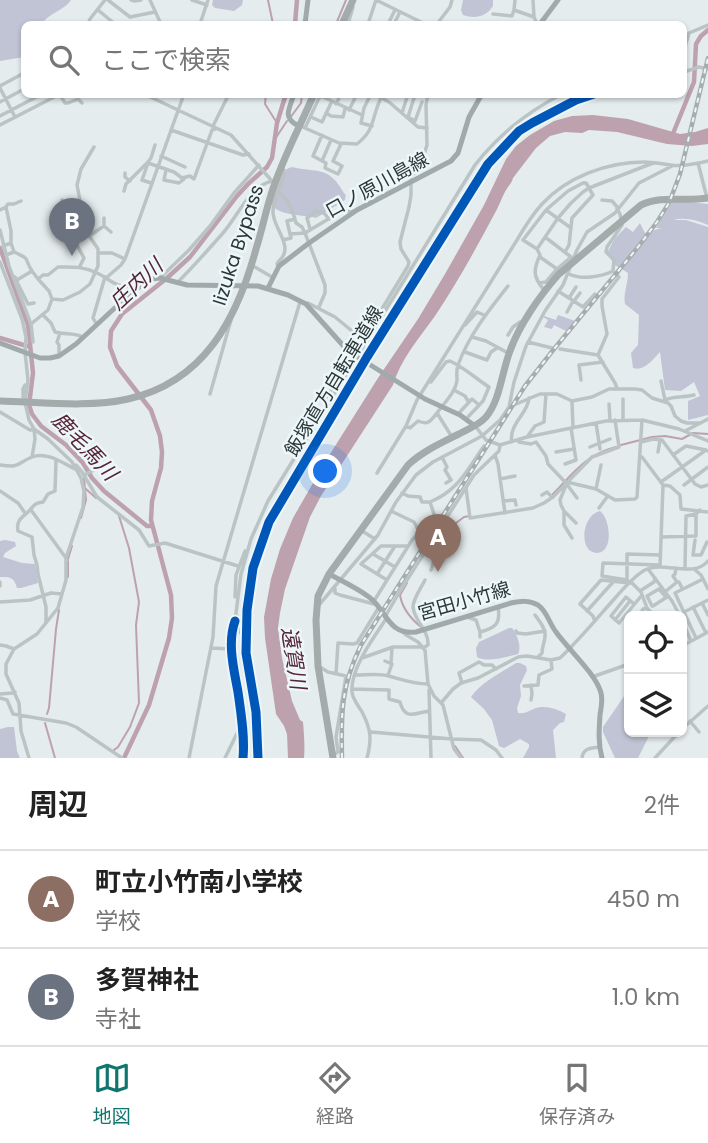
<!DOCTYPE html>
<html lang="ja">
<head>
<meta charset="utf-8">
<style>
	body { margin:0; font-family:Poppins,"Noto Sans JP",sans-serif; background:#f2f2f2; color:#222 }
	.controls { position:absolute; right:21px; bottom:21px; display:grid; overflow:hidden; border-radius:10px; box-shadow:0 2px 5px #0004 }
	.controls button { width:63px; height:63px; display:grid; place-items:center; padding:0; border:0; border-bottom:2px solid #e0e0e0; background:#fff; color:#222; font:35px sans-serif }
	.you { position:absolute; left:326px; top:472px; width:24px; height:24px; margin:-18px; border:5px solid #fff; border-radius:50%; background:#1a73e8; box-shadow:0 0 0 10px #1a73e833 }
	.badge { display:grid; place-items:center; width:46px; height:46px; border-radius:50%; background:#0f766e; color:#fff; font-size:23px; font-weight:700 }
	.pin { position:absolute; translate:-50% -58px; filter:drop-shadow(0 2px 4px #0008) }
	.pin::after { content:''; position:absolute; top:37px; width:24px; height:21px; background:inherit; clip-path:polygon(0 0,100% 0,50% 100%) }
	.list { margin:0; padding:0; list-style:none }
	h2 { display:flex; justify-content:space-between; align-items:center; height:91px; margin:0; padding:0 28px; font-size:30px }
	h2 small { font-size:23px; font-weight:400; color:#767676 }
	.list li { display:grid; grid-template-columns:46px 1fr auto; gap:21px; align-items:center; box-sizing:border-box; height:98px; padding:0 28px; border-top:2px solid #e0e0e0 }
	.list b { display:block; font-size:26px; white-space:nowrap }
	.list p { margin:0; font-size:23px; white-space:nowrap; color:#767676 }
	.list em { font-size:23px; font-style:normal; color:#767676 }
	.icon { flex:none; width:38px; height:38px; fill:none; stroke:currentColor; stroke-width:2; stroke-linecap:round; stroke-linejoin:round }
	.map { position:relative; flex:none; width:708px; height:758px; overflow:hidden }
	.search { position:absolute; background:#fff; box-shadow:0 2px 5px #0004; left:21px; right:21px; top:21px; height:77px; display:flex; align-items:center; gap:18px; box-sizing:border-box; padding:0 24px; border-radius:10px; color:#767676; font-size:26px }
	.sheet { height:287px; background:#fff }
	nav { display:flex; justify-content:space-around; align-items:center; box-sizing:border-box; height:98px; border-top:2px solid #e0e0e0; background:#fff; font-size:19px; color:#767676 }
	nav a { display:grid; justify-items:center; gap:4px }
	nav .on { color:#0f766e }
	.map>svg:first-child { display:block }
	.green { fill:#c0c4d4 }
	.water { fill:#bda2ae }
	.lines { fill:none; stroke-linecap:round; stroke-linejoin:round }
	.stream { stroke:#bda2ae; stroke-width:2 }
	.river { stroke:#bda2ae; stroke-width:4.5 }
	.minor { stroke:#bbc4c4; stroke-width:3.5 }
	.major { stroke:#a0aaaa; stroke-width:5 }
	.highway { stroke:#a3abab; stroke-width:7 }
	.rail-casing { stroke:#a6adae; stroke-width:4.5 }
	.rail { stroke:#edf7f9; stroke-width:2; stroke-dasharray:5; stroke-linecap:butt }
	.cycleway-casing { stroke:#edf7f9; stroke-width:13 }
	.cycleway { stroke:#0057b8; stroke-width:9 }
	.labels { text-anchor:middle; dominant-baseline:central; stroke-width:5; stroke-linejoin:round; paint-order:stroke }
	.street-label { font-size:19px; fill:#2b3837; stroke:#edf7f9 }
	.water-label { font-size:21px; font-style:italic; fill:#562535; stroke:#edf7f9 }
</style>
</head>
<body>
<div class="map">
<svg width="708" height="758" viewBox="0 0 708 758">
	<rect width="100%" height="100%" fill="#e4ecee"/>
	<!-- green -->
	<path class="green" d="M0,0H71C64,11 48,13 42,24H24V57L0,61Z
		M213,0H243L242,5L234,11L215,8L212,5Z
		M463,0H493V6C486,17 475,19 463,15L461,10Z
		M292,167C317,173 328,166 342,190C347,198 346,192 345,200L316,218C303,214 266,217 272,196C275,187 280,179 284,170Z
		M673,201L708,204V225C697,220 685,217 673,220H686L708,227V415L688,420V401L700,396L694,382L681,391L665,390L660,352C653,359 644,372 633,368L631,353L638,345L639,315L625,304C623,294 628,284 628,273L615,265L607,253L615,238L626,227L633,232L640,223L645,233L661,228H656Z
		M558,315L575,321L566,331L554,325L552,329L544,327L548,320L543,317L544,316L556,320Z
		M600,511C610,518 614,551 598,553C578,554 581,515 600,511Z
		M5,540L15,542L16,546L5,553L3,557L22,563L35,564L38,583L21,588H17C14,577 10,577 0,577V541Z
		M509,628H512C517,634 522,647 518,654C505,657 488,663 477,657L476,648L479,642Z
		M516,663H520L526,666L527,670L520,685L521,696L517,708L518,713C526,714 528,711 536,708C545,705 558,709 566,714L564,722L560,723L553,730L556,758H523L529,747V744L520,739L504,748L499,746L492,720L484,709L471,697C481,682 501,673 516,663Z
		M629,689V732H651L638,758H615L603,732V727Z
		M8,727H14L17,751L20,758H0V729Z"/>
	<!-- water -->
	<path class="water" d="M593,115L628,119L680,134L695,132L708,128V144L692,146L667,144L617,132L589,130L582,133L565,132L550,136L536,148L513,178C512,182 510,184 508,187C503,194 500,204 496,211C477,247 457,283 435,316C419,338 401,359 393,385L321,496L310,517L285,589L280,613L278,628L282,658L292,701L300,720L303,722C304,734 305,746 304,758H288L287,734L284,726L276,714L265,638L264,617L271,579L280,549L293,518L325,462L378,378L418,319L445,274L484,205L506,159L516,146L530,135L554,121L572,116Z"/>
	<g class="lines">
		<!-- stream -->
		<path class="stream" d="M268,0L273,24
			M336,24L346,0
			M266,94L265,104L277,123
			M290,118L301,103L302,94
			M275,139L287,121
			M621,445L652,437L665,436L682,439L693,433L708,434
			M86,489L96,498
			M552,495C573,474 585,455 616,447
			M81,518L86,500L84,478
			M433,543L436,538L464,517L470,516
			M68,559L72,546
			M68,577V561
			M407,583L400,595C402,608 410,618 421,627
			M47,714L49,708L56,629L59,610
			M45,723L55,758
			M455,746L463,758
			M114,750L118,747L130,727L139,703L136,625L139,602L129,548L119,516"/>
		<!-- river -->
		<path class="river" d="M295,24L297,0
			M672,136L694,82L696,44L701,36L708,30
			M0,248L28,325L33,373L29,405L32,414L41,426L66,445L83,463L92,478L104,491L147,526H152
			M0,338L27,346
			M124,758L149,705L169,638L172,618L171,595L151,520L152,501L161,468L162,452L160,436L151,410L117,366L110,347L111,331L122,314L167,278L190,257L237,196L248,184L267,167L272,158L277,123L286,94"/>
		<!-- minor -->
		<path class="minor" d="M108,0L130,17L155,12
			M131,0L135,1L141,0
			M150,0L161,24
			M192,0L207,5
			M376,0L425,24
			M533,0L534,17
			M98,10L115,24
			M514,10L515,0
			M493,14L512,16L514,10L534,17L537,24
			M88,24L90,19L105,0
			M161,24H176
			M200,24L208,0
			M348,24L353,7
			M368,24L376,0
			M388,24L395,10
			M394,24L400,12
			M437,24L450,7L452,0
			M684,50L689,33L708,25
			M684,72L699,67L708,69
			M0,86L24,73
			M0,88L15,117
			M144,94L231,135L272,181L275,182
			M371,94L364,108L361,123L372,126
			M374,94L389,102L418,127L427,128
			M60,95L65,103H68L78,99L82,103
			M321,96L362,115
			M414,98L408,117L415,121L422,102
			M0,102L24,89
			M336,104L341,94
			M349,110L357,94
			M326,113L331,116L343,117L345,109
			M402,113L408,94
			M0,116L42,94
			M311,117L322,122L332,101
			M0,125L60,94
			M298,125L339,143L357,144C376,129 371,118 381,98
			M213,126L229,94
			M305,128L319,98L325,94
			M171,130L243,155L249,154
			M322,135L313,156L326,163L325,168L338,174L342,166L333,161L341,144
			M161,156L185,167
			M322,161L331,140
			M148,162L151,158L155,145
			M698,163L707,198
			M166,170L164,180L179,183L184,179
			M125,173V177L130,181
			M151,183L142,180L148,163L174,172L182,178L190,176L194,179L212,130L215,129
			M124,191L126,184L147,163
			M278,192C288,198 293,211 296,223L302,227L305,233L325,285V293L319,307
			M62,200L61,207L57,209L54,231L58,235L74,240L84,258L80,266
			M602,200L612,201L618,208
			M6,207L8,204H14L21,201
			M0,210L6,207L11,231V243
			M546,210L568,191L583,183H586L593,195L572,218L569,245L565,252
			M104,218V226
			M310,229L307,218L316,211L324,213L329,219
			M0,230L9,266L31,324L33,342
			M290,234L305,233L340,212L353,211
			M89,236L104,226L111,232
			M545,237L571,257
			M283,240L291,238L287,221L295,219
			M3,246L11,243L14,252
			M537,249L523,240L546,210L571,228
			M98,253H112L125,259
			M6,255L14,252C32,260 23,257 32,271
			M540,257L557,269
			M0,262L22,319L26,337L25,352L28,380L25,402L29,420L34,429L48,439L72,462L81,478L84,491L83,507L66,558V580L58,608L37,634L14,649L6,664V674L19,703L21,731L29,758
			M253,266L272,277
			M279,266L277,264C279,260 283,258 284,254C289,241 272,225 273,211C273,195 286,184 283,167
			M569,274C581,280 601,277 613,271
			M15,277L17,280L32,271L38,279
			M106,278L121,265L125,259L184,94
			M160,278L189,250L210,226L234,193L259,165
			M17,282L28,304L34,303
			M177,283C193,267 208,250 223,233C237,217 250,186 272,181
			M539,283L546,282L557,269L571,257
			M544,290C533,277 533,270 540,255L537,249L558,218L571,203L583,192L589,188L653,163
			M558,291L583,307L595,294
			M569,298L576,287
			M52,299L63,300L80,292L90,284L98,266V249L86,231L77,185L81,169L94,147
			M574,301L580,293
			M308,303L335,317L363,340L408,266L409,262L401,249L400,242L409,207L411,195V177L423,158L427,145L426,105L428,94
			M567,312L573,301
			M43,315L51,323L55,332C65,335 74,332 83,337
			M31,324L48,310L52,299L49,291L38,279L43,275H48L58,267C72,267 83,266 97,273C108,278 114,286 127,287L132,292
			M97,325L93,318L105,277
			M465,325L477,312L484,315
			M508,335L513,327L520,322
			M472,337L486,341L508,353
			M528,342L552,348
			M560,349L598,355
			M465,352L487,360L491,352L497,348
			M59,356V345L57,342L60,333
			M581,380L579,365L603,362
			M661,381L665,400
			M431,382L446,362L450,361C465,368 475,378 489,387L483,401L466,419
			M617,388L615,383L598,355L607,334L602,306V299L619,277L613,271L614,260L606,252L607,247L622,225L620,214L617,209
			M454,390L465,396L468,401
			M210,394L231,320
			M23,397V389L25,385H28
			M325,399L350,364
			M623,399V420
			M665,400C675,395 684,398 694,395
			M572,402L573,428
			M609,404L610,420
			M509,407L540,394H557L572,401L592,397L609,389H635L642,390L652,398L668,403L671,406L675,416L681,421L687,423H701
			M0,412L30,430L34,429L35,439L32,457
			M458,414L472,399L479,405
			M596,423L600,449
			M406,426L410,428L418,421C428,425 430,422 437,413
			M476,427L486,440L500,445L527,437L606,421L642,420L679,429L708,441
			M685,431L708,419
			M452,437L437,413C444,403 455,393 457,381C457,375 456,370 458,365C469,335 489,310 508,286
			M527,437L535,426L544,422L546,394
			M518,440L519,442L531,444L536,442L546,456L548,464L566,483L577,498
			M511,442C512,438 511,434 513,430C517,418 528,411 529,398
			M641,442L653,439L662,440L695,484L701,487L708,485
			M590,447L610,439
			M556,452L574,449
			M658,452L660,440
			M495,455L498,464L505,513
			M673,455L686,446L706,450
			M442,457L447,467L445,470L451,480L446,483
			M642,457L663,485L660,567
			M565,464L576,460L571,428
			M0,465C22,468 15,464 32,457C46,451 63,463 75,469
			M76,465L82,472L97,497L139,530L149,546L165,543L238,566
			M377,473L406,426L417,400L517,240C524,228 532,215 542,204C567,177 607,162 644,162C653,162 662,164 671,165C683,167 696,164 708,161
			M84,475L94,470
			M500,479L515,476
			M567,482L596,489L615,500L635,499L637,497L642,420
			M661,482L706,450L708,451
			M566,485L560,500L561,505L564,511V525L572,538
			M663,485L670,486L680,495L681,509L708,512
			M684,485L708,467
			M466,488L470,518L533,508L544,503L553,497L592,457L619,447L615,420
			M596,489L601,465
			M0,491L18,503L25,513
			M402,493L408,496L420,497L422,502H430
			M542,495L547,492L552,497
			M503,501L515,500L516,505
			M599,508L607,497
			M31,510L66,558
			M391,511L414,522L420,533L436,548L437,552L431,570
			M565,512L576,523
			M362,531L375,539
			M661,537L696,536V514
			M695,540L693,555H701L707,542
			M373,554L395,567
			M676,568L675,574L673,576L677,582H679L682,588
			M685,568L686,516L696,514L700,510
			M648,569L672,601L680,616
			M694,569L701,575L708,589
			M377,574L395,546
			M387,580L361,564L381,546H408
			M627,580L602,576L603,563L660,565
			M0,582V586
			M631,582L641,592L647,608L654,616
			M335,589V593L340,595L374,604
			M640,591L654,582L655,578
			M666,591L677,582
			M235,597L236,575L245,551
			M374,601L412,540L435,517L430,502C459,490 466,471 484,446
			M0,602L30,600L51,593L62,594
			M702,603L708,615
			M634,604L626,597L611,616L619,623L642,595
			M319,605L378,535L396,502L416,475L433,462L482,436L500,420L509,407L514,382L526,346L545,311L563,285L577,250L587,232L615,213L639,183L672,166
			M652,606L647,596L659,589L666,597
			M653,606L667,597
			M693,607L706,633
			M587,611L614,581
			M684,612L708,600
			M535,615C539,621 546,628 545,636C545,642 542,646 542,653L538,657
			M237,616L239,631L246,639
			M639,616L643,609L647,608
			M385,617L400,591L474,475L499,451L500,445
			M467,617L476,620L480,632
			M594,619L593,616L580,604L601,580L630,583L627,580V554L660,555
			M615,620L630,601
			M682,620L691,641
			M46,622V607L38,574L37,565L34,555L32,537L18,531C16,521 21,518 28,512C34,506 34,503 43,502L48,494L55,491L56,460
			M233,626L232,659L240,710L243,758
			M402,631L406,635L418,642L425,650L428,684L434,696L443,705L454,749L461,758
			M516,631L517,633L526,634L545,631
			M480,637V632C495,628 501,624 498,607
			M696,638L675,593L703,579
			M0,645L6,646L14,649
			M682,646L708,632
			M211,648L231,649
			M423,648L428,645C429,630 414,621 413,607C413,599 421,588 425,580
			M362,658L393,647H421
			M385,661L392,664L388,675
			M391,663L392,648
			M320,667L328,672L346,676L336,737L338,752L333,755
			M336,674L338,643L353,644L357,643L379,607
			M356,675C366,675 379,673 389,676C403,680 413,684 428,684
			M592,677L629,664
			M462,683L459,673L479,662L484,665H492L496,669
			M524,686L538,685L539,675L552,669L551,660
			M352,689L389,690V699L400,702C405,721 415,713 429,711
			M429,690L431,758
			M0,694L12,693L15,692
			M0,698L7,700L13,714L66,723L76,727L122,758
			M531,700L532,694L531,685
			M441,703L453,689L461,683L478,678L518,657L527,656L551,660L560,658C580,639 598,617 616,597C624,588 634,576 645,570C664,560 693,579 708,561
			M690,721L699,732
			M682,729L708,706
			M371,732L452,739L481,740L496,750L502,758
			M189,758L213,637L216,586L300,302
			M225,758L241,725
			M247,758L246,716L236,656L235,621L241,574L251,539L268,501L475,165C499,134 527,112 562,94
			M367,758C372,739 371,729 362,712C358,705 353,700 352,692C350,669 374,637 386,619
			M582,758C583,748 591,748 599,747
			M655,758L679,732"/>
		<!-- major -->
		<path class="major" d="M305,24L308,0
			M540,24L558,0
			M294,94C290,108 282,117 297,125
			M268,288L279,266L309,243L357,210L451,161L458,153L469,117L482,94
			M0,343L40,358H50L59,356L76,344L132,292L151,279L160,278L187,285L258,286L288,295L306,304L348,351L425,399L460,415L475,426
			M329,574C342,581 357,588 369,597C387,610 387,635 416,632L511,603C521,601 529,600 538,605C547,611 549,623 556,632C568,649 596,674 601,693C603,700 601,708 600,715C599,730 598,743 602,758"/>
		<!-- highway -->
		<path class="highway" d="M342,24L353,0
			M0,401C40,402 89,408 128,399C204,382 237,319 256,249C263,227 267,204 275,183C286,152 301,124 314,94
			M333,758L318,666L316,620L318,596L329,574L408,465C423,451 441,443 459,434C468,429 479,425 486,417C500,401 502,371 510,351C519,325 541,294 559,274L641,205C662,195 685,202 708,198"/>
		<!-- rail casing -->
		<g class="rail-casing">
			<path id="rail" d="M342,758C341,714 341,686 361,645L525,386L554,349L638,247L657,222L669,203L680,174L708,58"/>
		</g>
		<!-- rail -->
		<use href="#rail" class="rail"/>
		<!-- cycleway casing -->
		<g class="cycleway-casing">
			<path id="cycleway" d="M235,621C227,643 234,670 238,692C241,713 245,737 243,758
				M258,758L256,712L246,653L247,610L253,568L269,522L367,357L488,164L519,131L532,123L576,100L594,94"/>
		</g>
		<!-- cycleway -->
		<use href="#cycleway" class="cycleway"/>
	</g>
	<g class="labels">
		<!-- street labels -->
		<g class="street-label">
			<text transform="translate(377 185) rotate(-29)">口ノ原川島線</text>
			<text transform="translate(238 245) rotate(-72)">Iizuka Bypass</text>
			<text transform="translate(334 381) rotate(-59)">飯塚直方自転車道線</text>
			<text transform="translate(464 601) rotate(-16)">宮田小竹線</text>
		</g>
		<!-- water labels -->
		<g class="water-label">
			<text transform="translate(136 284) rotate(-43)">庄内川</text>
			<text transform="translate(85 446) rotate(47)">鹿毛馬川</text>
			<text transform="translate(294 658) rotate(81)">遠賀川</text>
		</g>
	</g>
</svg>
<div class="controls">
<button><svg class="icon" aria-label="locate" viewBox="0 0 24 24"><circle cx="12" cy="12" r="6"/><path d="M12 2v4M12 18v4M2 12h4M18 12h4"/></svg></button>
<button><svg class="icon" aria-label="layers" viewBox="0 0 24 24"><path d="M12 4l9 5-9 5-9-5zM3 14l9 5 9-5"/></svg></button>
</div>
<div class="you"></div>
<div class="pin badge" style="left:438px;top:572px;background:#8d6e63">A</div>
<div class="pin badge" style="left:72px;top:256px;background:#6b7280">B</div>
<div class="search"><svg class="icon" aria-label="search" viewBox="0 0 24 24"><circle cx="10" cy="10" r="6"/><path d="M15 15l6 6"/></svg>ここで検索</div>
</div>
<section class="sheet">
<h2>周辺<small>2件</small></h2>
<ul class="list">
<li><span class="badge" style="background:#8d6e63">A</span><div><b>町立小竹南小学校</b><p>学校</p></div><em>450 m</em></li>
<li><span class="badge" style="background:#6b7280">B</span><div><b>多賀神社</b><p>寺社</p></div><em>1.0 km</em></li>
</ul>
</section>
<nav>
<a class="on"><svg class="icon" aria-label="map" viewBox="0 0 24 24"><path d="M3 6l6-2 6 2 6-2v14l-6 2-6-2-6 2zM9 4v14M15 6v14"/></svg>地図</a>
<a><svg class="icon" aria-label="directions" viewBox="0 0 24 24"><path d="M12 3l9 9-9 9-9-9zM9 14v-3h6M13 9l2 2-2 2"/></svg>経路</a>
<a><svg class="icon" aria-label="saved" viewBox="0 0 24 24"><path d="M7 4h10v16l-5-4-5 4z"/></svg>保存済み</a>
</nav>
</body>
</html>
